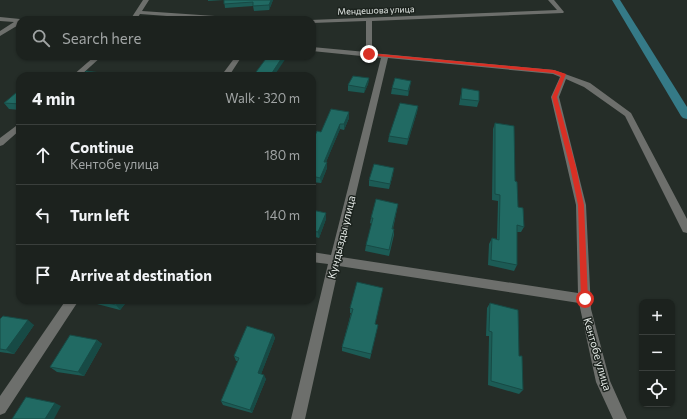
<!DOCTYPE html>
<html lang="en">
<head>
<meta charset="utf-8">
<style>
	body { margin:0; font-family:Commissioner,sans-serif; background:#252a27; color:#f1f3f6 }
	.controls { position:absolute; right:12px; bottom:12px; display:grid; overflow:hidden; border-radius:8px; box-shadow:0 1px 3px #0004 }
	.controls button { width:36px; height:36px; display:grid; place-items:center; padding:0; border:0; border-bottom:1px solid #3a3f3c; background:#1c221e; color:#f1f3f6; font:20px sans-serif }
	.stop { position:absolute; width:12px; height:12px; margin:-9px; border:3px solid #d93025; border-radius:50%; background:#fff }
	.stop.end { background:#d93025; border-color:#fff; box-shadow:0 1px 4px #0008 }
	.list { margin:0; padding:0; list-style:none }
	h2 { display:flex; justify-content:space-between; align-items:center; height:52px; margin:0; padding:0 16px; font-size:17px }
	h2 small { font-size:13px; font-weight:400; color:#a0a4a4 }
	.list li { display:grid; grid-template-columns:26px 1fr auto; gap:12px; align-items:center; box-sizing:border-box; height:60px; padding:0 16px; border-top:1px solid #3a3f3c }
	.list b { display:block; font-size:15px; white-space:nowrap }
	.list p { margin:0; font-size:13px; white-space:nowrap; color:#a0a4a4 }
	.list em { font-size:13px; font-style:normal; color:#a0a4a4 }
	.icon { flex:none; width:22px; height:22px; fill:none; stroke:currentColor; stroke-width:2; stroke-linecap:round; stroke-linejoin:round }
	.map { position:relative; flex:none; width:687px; height:419px; overflow:hidden }
	.search { position:absolute; background:#1c221e; box-shadow:0 1px 3px #0004; left:16px; top:16px; width:300px; height:44px; display:flex; align-items:center; gap:10px; box-sizing:border-box; padding:0 14px; border-radius:12px; color:#a0a4a4; font-size:15px }
	.panel { position:absolute; background:#1c221e; box-shadow:0 1px 3px #0004; left:16px; top:72px; width:300px; height:232px; border-radius:12px }
	.map>svg:first-child { display:block }
	.lines { fill:none; stroke-linecap:round; stroke-linejoin:round }
	.canal { fill:#357a87; fill-rule:evenodd }
	.minor { fill:#6d6f6c; fill-rule:evenodd }
	.wall { fill:#1c5b55 }
	.shaded-wall { fill:#174a45 }
	.building { fill:#216a63; stroke:#174a45 }
	.route { fill:#d93025 }
	.labels { text-anchor:middle; dominant-baseline:central; stroke-width:3; stroke-linejoin:round; paint-order:stroke }
	.far-street-label { font-size:9px; fill:#e3e8e5; stroke:#1c231e }
	.street-label { font-size:11px; fill:#e3e8e5; stroke:#1c231e }
</style>
</head>
<body>
<div class="map">
<svg width="687" height="419" viewBox="0 0 687 419">
	<rect width="100%" height="100%" fill="#252d28"/>
	<g class="lines">
		<!-- canal -->
		<path class="canal" d="M612,0H620L687,107V119L683,118L681,116Z"/>
		<!-- minor -->
		<path class="minor" d="M143,0H149L142,11L244,18L247,20H220L140,14L136,20H130Z
			M548,0H554L564,12L563,13L372,21V53L554,70L590,83L631,113L687,219V233L683,232L625,116L584,87L566,79L559,97L586,205L591,309L610,381L627,419H613L596,382L579,303L339,266L305,419H291L328,264L312,262V252L331,255L381,58L312,51V47L366,52V21L312,23V20H310L557,10ZM388,58L553,74L560,77L551,97L576,205L578,293L341,257Z
			M0,17L20,19L22,20H20V24L0,36V31L14,22L0,21Z
			M95,56H102L80,76H72Z
			M236,56H242L229,76H221Z
			M20,123V130L3,145L0,146V138Z
			M66,300H79L5,413L0,415V396Z"/>
	</g>
	<!-- wall -->
	<path class="wall" d="M208,0H273L269,10L254,11L253,6L225,8L224,0L208,1Z
		M369,78L368,84L364,93L348,91V85Z
		M410,87L408,96L391,94L392,88Z
		M462,88L479,101L477,107L459,105Z
		M20,92V110L9,109L4,103Z
		M418,106L417,112L407,145L388,142L389,136Z
		M349,112V118L344,130L340,129L326,162L327,168L321,183L312,182V142L321,132Z
		M495,123L515,181L518,207L524,227L521,232H517V265L514,271L488,265L489,244L492,238L497,239L498,201L492,200L493,129Z
		M393,174L389,189L369,186V180Z
		M398,204L393,229H394V235L389,256L365,251L366,245L372,224L370,223L371,218Z
		M312,210L326,213V219L319,238L312,236Z
		M383,288L375,324L378,325L370,359L342,351V347L351,313H350V308Z
		M93,300H128L120,310L97,304Z
		M490,303L519,356L523,390L519,394L488,385L489,336H486L487,308Z
		M0,319L34,325L14,354L0,352Z
		M273,334L275,338L261,374L266,379L252,413L223,405L221,401L238,361H236L234,356Z
		M97,340L102,344L84,376L57,372L50,367Z"/>
	<!-- shaded-wall -->
	<path class="shaded-wall" d="M271,0H273L269,10V5Z
		M283,56H286V58L274,76H270Z
		M101,73L103,76H98Z
		M369,78L368,84L364,93L365,88Z
		M411,81L410,87L408,96V91Z
		M418,106L417,112L407,145L408,139Z
		M349,112V118L344,130V124Z
		M340,124V129L324,167V162Z
		M327,162V168L321,183L320,178Z
		M394,168L393,174L389,189L390,184Z
		M326,213V219L319,238L318,232Z
		M120,300H128L120,310L116,305Z
		M28,320L34,325L14,354L6,350Z
		M273,334L275,338L260,377L258,373Z
		M97,340L102,344L84,376L78,372Z
		M264,375L266,379L252,413L250,410Z
		M55,403L61,406L54,419H45Z"/>
	<!-- building -->
	<path class="building" d="M224,0H271L269,5L253,6V2L224,4Z
		M268,56H283L270,76H253Z
		M86,71L101,73L98,76H81Z
		M353,76L369,78L365,88L348,85Z
		M395,78L411,81L408,91L392,88Z
		M462,88L479,91V101L461,99Z
		M17,92H20V104L4,103Z
		M400,103L418,106L408,139L389,136Z
		M331,109L349,112L344,124H340L324,162H327L320,178L312,176V150L314,145L312,144V142L317,131L321,132Z
		M495,123L514,126L515,181L517,182L518,207L523,208L524,227L517,225V265L491,260L492,238L499,240L500,195L495,194Z
		M374,164L394,168L390,184L369,180Z
		M376,199L398,204L392,229H394L389,250L366,245L373,218H371Z
		M312,210L326,213L318,232L312,231Z
		M357,282L383,288L375,324L378,325L371,354L342,347L353,309L350,308Z
		M96,300H120L116,305Z
		M490,303L518,310L519,356H522L523,390L491,381L492,332L489,331Z
		M3,316L28,320L6,350L0,349V319Z
		M247,326L273,334L258,373L264,375L250,410L221,401L239,358L234,356Z
		M70,335L97,340L78,372L50,367Z
		M26,397L55,403L45,419H12Z"/>
	<!-- route -->
	<path class="route" d="M369,53L554,70L566,74L557,97L576,167L584,205L588,299L587,301L585,302L581,299L578,205L570,167L552,97L561,76L553,73L367,55Z"/>
	<g class="labels">
		<!-- far-street labels -->
		<g class="far-street-label">
			<text transform="translate(376 10) rotate(-2)">Мендешова улица</text>
		</g>
		<!-- street labels -->
		<g class="street-label">
			<text transform="translate(341 237) rotate(-76)">Кундызды улица</text>
			<text transform="translate(598 354) rotate(74)">Кентобе улица</text>
		</g>
	</g>
</svg>
<div class="controls">
<button>+</button>
<button>−</button>
<button><svg class="icon" aria-label="locate" viewBox="0 0 24 24"><circle cx="12" cy="12" r="6"/><path d="M12 2v4M12 18v4M2 12h4M18 12h4"/></svg></button>
</div>
<div class="stop" style="left:585px;top:299px"></div>
<div class="stop end" style="left:369px;top:54px"></div>
<div class="search"><svg class="icon" aria-label="search" viewBox="0 0 24 24"><circle cx="10" cy="10" r="6"/><path d="M15 15l6 6"/></svg>Search here</div>
<section class="panel">
<h2>4 min<small>Walk · 320 m</small></h2>
<ul class="list">
<li><svg class="icon" aria-label="ahead" viewBox="0 0 24 24"><path d="M12 20V5M6 11l6-6 6 6"/></svg><div><b>Continue</b><p>Кентобе улица</p></div><em>180 m</em></li>
<li><svg class="icon" aria-label="left" viewBox="0 0 24 24"><path d="M17 20v-9H6M10 6l-5 5 5 5"/></svg><div><b>Turn left</b></div><em>140 m</em></li>
<li><svg class="icon" aria-label="arrive" viewBox="0 0 24 24"><path d="M6 21V4h12l-3 4 3 4H6"/></svg><div><b>Arrive at destination</b></div></li>
</ul>
</section>
</div>
</body>
</html>
